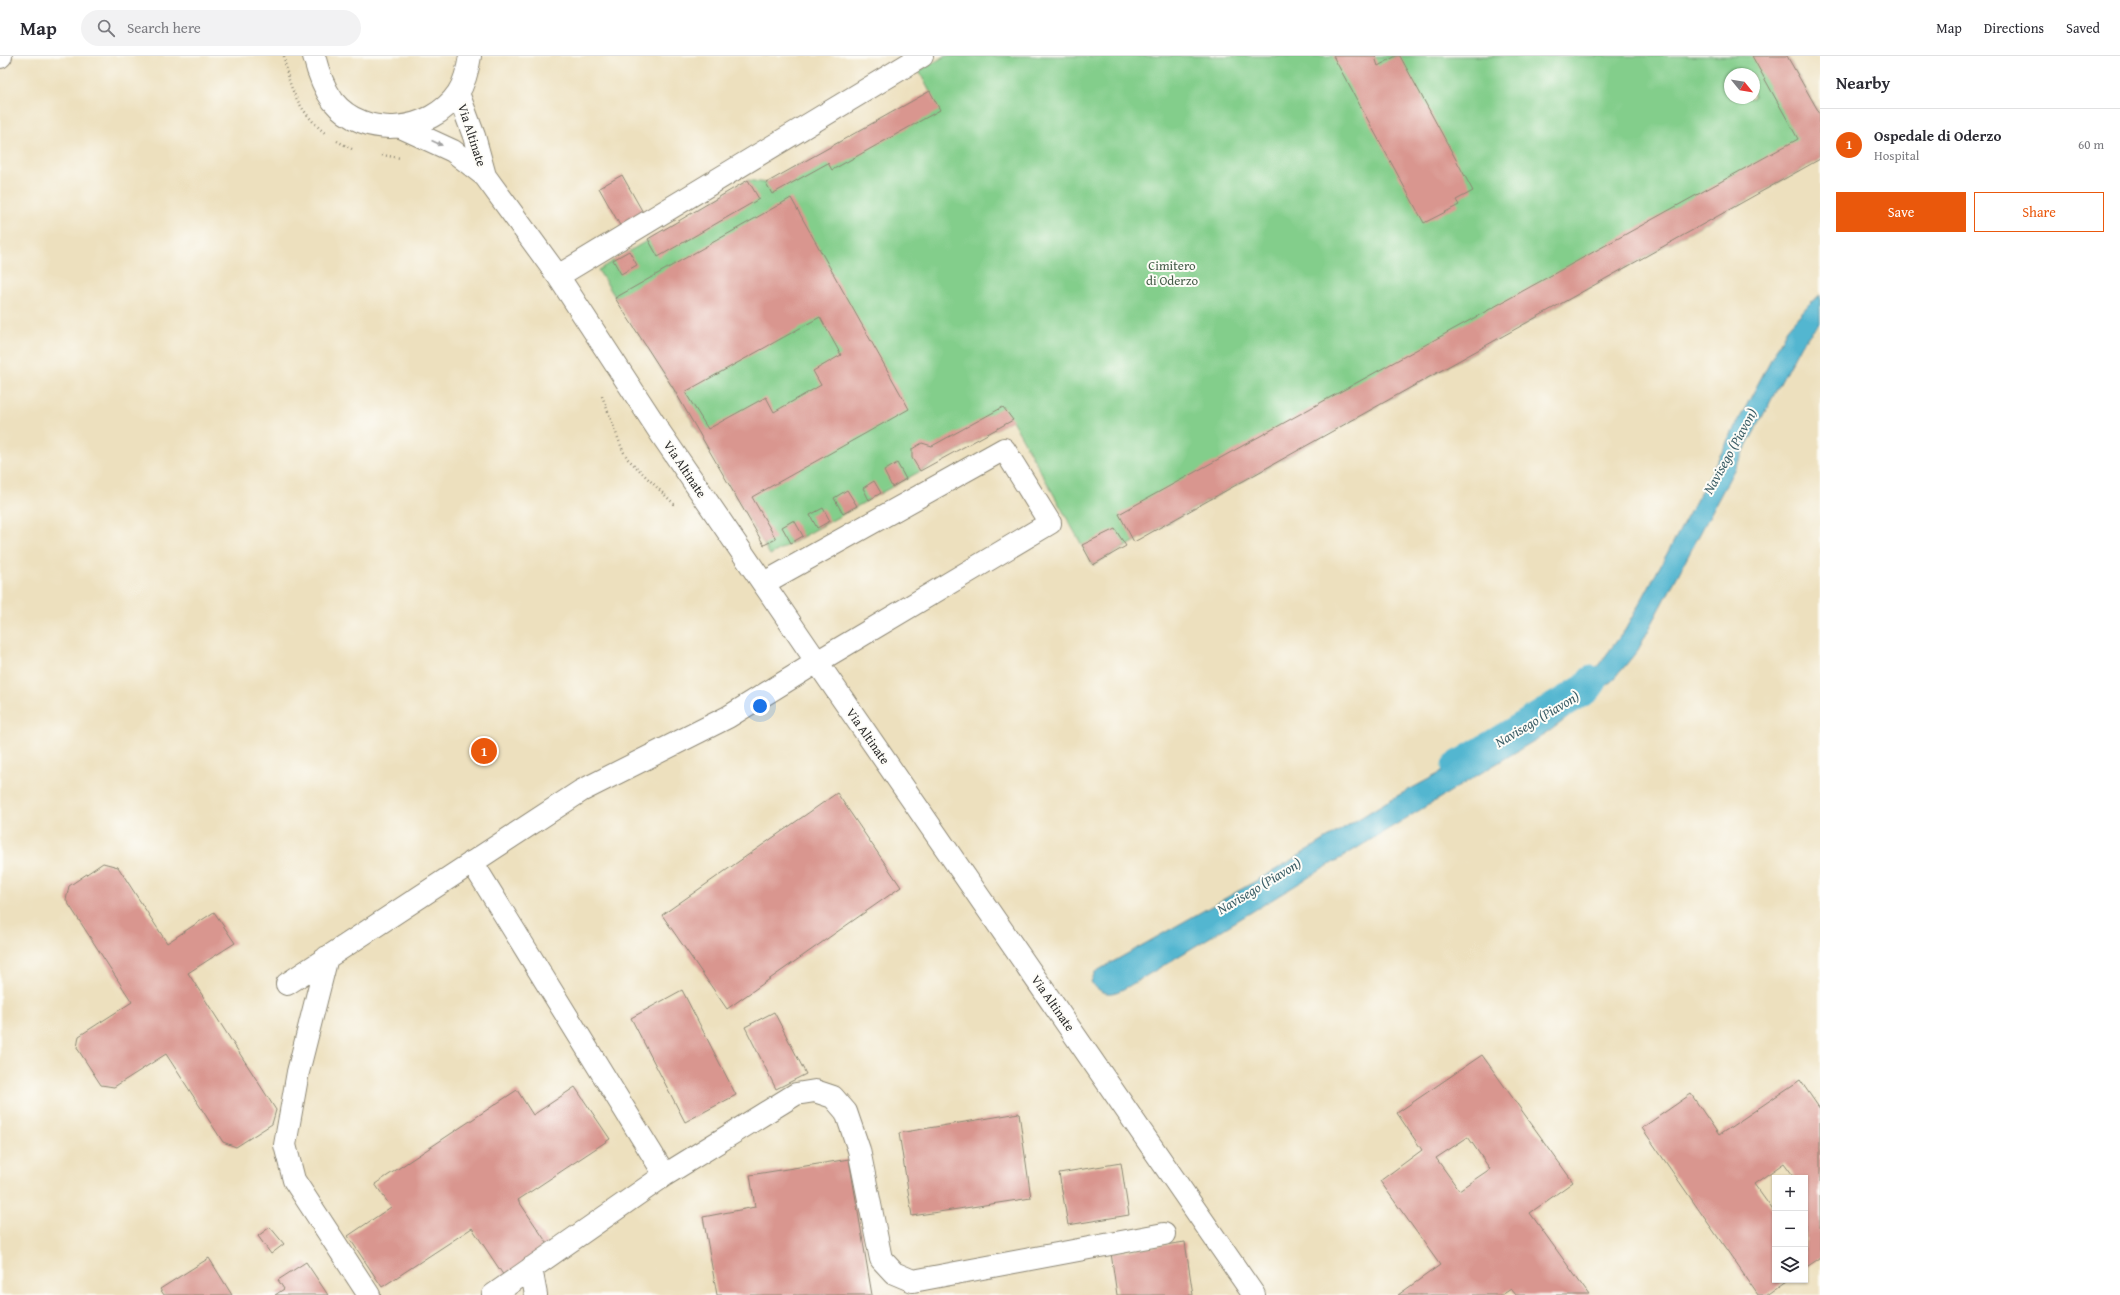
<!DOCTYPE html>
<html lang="en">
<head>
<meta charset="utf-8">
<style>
	body { margin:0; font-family:"Gentium Book Plus",serif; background:#f2f2f3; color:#2b2b33 }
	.controls { position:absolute; right:12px; bottom:12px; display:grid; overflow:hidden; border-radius:0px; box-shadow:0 1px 3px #0004 }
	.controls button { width:36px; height:36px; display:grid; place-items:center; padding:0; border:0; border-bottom:1px solid #e1e1e2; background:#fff; color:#2b2b33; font:20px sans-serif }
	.compass { position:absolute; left:1724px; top:12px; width:36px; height:36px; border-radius:50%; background:#fff; box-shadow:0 1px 3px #0004; rotate:120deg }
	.you { position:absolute; left:760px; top:650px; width:14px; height:14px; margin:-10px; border:3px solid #fff; border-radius:50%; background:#1a73e8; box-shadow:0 0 0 6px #1a73e833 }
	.badge { display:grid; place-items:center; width:26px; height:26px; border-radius:50%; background:#ea580c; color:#fff; font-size:13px; font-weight:700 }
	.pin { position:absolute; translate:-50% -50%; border:2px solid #fff; box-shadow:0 1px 4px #0006 }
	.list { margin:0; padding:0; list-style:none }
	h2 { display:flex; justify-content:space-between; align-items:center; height:52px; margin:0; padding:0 16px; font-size:17px }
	h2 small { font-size:13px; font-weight:400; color:#7c7c81 }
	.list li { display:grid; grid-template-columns:26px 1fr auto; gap:12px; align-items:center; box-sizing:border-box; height:72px; padding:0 16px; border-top:1px solid #e1e1e2 }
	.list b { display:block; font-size:15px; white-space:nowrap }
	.list p { margin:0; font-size:13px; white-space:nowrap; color:#7c7c81 }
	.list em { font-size:13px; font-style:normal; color:#7c7c81 }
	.actions { display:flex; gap:8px; padding:12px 16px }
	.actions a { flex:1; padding:9px 0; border:1px solid #ea580c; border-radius:0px; text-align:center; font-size:14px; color:#ea580c }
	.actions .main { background:#ea580c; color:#fff }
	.icon { flex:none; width:22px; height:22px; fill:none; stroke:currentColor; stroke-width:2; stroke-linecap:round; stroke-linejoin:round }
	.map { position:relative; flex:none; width:1820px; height:1239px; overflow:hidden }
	header { display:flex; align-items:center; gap:24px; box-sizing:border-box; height:56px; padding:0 20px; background:#fff; border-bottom:1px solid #e1e1e2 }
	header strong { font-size:19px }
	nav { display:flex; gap:22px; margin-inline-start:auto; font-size:14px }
	.search { width:280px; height:36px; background:#f2f2f3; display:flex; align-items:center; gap:10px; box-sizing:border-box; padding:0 14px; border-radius:22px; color:#7c7c81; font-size:15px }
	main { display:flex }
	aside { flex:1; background:#fff }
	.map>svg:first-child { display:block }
	.green { fill:#83ce8b; stroke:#577c5b; fill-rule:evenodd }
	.water { fill:#52b6d0; stroke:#3e707e }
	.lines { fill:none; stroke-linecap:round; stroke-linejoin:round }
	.canal { stroke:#52b6d0; stroke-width:31 }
	.building { fill:#d9968f; fill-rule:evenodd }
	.minor-casing { stroke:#8c8674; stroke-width:24 }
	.path { stroke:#8c8674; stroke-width:2.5; stroke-dasharray:1 3; stroke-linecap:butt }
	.minor { stroke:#fff; stroke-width:22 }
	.oneway { fill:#a0a0a0 }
	.labels { text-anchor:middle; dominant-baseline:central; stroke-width:4; stroke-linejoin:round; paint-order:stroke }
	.street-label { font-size:13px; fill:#2b2b2b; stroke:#fdfcf7 }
	.park-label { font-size:13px; fill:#455c48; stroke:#fdfcf7 }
	.water-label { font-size:14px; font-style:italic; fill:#395c65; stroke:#fdfcf7 }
</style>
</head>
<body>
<header>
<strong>Map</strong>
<div class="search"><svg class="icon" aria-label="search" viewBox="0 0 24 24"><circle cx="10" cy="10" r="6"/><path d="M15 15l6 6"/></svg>Search here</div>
<nav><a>Map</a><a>Directions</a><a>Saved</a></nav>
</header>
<main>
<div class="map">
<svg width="1820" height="1239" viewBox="0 0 1820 1239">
	<rect width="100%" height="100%" fill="#fdfcf7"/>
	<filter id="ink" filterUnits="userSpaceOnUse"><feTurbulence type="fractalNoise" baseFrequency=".025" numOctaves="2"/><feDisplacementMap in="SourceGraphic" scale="8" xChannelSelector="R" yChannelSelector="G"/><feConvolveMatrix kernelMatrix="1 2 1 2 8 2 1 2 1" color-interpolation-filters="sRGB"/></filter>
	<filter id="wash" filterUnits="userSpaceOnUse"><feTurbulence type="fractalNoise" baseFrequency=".012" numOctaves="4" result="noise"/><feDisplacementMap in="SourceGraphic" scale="16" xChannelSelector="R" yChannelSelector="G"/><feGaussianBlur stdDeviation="0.9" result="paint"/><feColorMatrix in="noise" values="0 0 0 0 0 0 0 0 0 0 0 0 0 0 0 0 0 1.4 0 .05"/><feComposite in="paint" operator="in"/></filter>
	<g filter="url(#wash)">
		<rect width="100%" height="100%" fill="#ede0be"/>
		<!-- green -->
		<path class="green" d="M945,0H1787L1820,58V103L1093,509L1012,364L770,499L673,332L598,214L748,124L766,127L930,36L919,15ZM1730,18H1754V42H1730Z"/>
		<!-- water -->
		<path class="water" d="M1820,239V267L1801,288L1638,594L1616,621L1586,648L1547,677L1136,926C1118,936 1106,945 1091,926L1095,916L1277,813L1386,746L1543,662L1576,635L1597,611L1625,574L1697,443L1787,273L1811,246Z"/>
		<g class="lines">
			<!-- canal -->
			<path class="canal" d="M1457,711L1587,632L1592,625"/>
		</g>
		<g id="blocks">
			<!-- building -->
			<path class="building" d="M1333,0H1376L1375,1L1378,10L1396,0H1400L1473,135L1456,144L1459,149L1424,167Z
				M1752,0H1787L1820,58V103L1134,486L1119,458L1798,83Z
				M930,35L940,54L832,114L828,107L772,138L766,127Z
				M622,119L645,160L622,173L599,132Z
				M748,124L759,143L658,201L648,183Z
				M791,142L909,353L752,441L776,483L764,489L673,332L615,242ZM820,261L841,299L813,315L821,329L774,356L766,341L708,373L685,336Z
				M629,195L637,209L621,218L613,204Z
				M1003,351L1013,364L920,415L912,402V393L922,387L932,390Z
				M897,407L906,423L892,431L884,415Z
				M874,425L881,437L869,444L863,432Z
				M847,434L857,450L843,458L834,442Z
				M823,452L830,465L817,472L810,459Z
				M794,464L803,480L791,487L782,471Z
				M1115,473L1126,490L1093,509L1082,489Z
				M837,737L901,831L727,953L662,859Z
				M103,807L118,811L167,887L214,856L235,887L188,917L276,1054L272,1068L236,1091L223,1086L166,998L114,1031L101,1029L77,992L79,980L132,946L66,844L69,830Z
				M682,934L736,1039L685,1066L631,962Z
				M774,956L806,1018L776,1033L745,971Z
				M1482,999L1573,1126L1530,1157L1589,1239H1516L1511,1233L1502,1239H1398L1440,1209L1380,1125L1422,1094L1397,1057ZM1468,1081L1490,1113L1459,1134L1436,1102Z
				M1800,1024L1820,1053V1202L1805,1212V1122H1795L1784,1107L1754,1128L1775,1157V1224H1787L1766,1239H1758L1642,1072L1691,1038L1719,1079Z
				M575,1031L610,1083L518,1144L549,1190L504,1220L472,1172L382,1231L348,1180L391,1151L375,1128L517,1034L533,1059Z
				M1019,1057L1031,1142L912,1160L899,1077Z
				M849,1103L872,1239H717L703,1161L755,1151L750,1119Z
				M1121,1107L1129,1159L1068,1169L1059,1117Z
				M270,1171L284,1188L271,1198L258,1180Z
				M1185,1186L1193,1239H1117L1111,1197Z
				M209,1202L232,1239H164L160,1233Z
				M306,1206L328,1239H275L284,1233L278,1224Z"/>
		</g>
	</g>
	<g filter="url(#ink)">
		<use href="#blocks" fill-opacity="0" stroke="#8c8674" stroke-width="1"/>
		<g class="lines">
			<!-- minor casing -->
			<g class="minor-casing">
				<path id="minor" d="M314,0C318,16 323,31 333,45C364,84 431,77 458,37C465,26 468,13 470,0
					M0,1L1,0
					M458,37L474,80L485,120
					M401,71L453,95L485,120L558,220L661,378L817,606L1254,1239
					M558,220L922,0
					M472,806L665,1119L796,1038L815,1035L833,1041L846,1056L859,1094L881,1203L894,1217L913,1225L1164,1178
					M327,901L298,1016L285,1089L294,1124L369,1239
					M287,928L581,735L728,661L817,606L1050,467L1004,393L764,527
					M531,1212L536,1239
					M493,1239L665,1119"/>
			</g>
			<!-- path -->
			<path class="path" d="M284,0C288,32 300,56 325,77
				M337,85L352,93
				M382,99L401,102
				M602,340L623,395L628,403L676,450"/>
			<!-- minor -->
			<use href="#minor" class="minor"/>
		</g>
		<!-- one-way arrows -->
		<defs><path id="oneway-solid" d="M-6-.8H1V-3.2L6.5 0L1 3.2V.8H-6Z"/></defs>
		<use class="oneway" href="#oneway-solid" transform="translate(437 87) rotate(24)"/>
	</g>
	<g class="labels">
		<!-- street labels -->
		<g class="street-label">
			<text transform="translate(472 79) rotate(72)">Via Altinate</text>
			<text transform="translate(685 413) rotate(56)">Via Altinate</text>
			<text transform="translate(868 680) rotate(55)">Via Altinate</text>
			<text transform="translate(1053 947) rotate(55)">Via Altinate</text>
		</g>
		<!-- park labels -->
		<g class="park-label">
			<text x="1172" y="209">Cimitero<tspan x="1172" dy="15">di Oderzo</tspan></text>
		</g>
		<!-- water labels -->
		<g class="water-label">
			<text transform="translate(1730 395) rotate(-61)">Navisego (Piavon)</text>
			<text transform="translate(1537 663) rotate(-31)">Navisego (Piavon)</text>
			<text transform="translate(1259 830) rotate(-31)">Navisego (Piavon)</text>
		</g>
	</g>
</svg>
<div class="controls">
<button>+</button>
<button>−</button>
<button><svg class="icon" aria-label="layers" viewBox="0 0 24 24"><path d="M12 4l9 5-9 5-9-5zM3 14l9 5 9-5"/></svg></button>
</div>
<svg class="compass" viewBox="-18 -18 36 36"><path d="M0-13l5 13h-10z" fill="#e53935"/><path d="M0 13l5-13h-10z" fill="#7c7c81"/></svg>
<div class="you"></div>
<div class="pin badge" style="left:484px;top:695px">1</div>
</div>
<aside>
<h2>Nearby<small></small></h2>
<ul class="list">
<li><span class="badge">1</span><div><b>Ospedale di Oderzo</b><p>Hospital</p></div><em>60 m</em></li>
</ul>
<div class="actions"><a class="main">Save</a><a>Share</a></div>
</aside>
</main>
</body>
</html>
